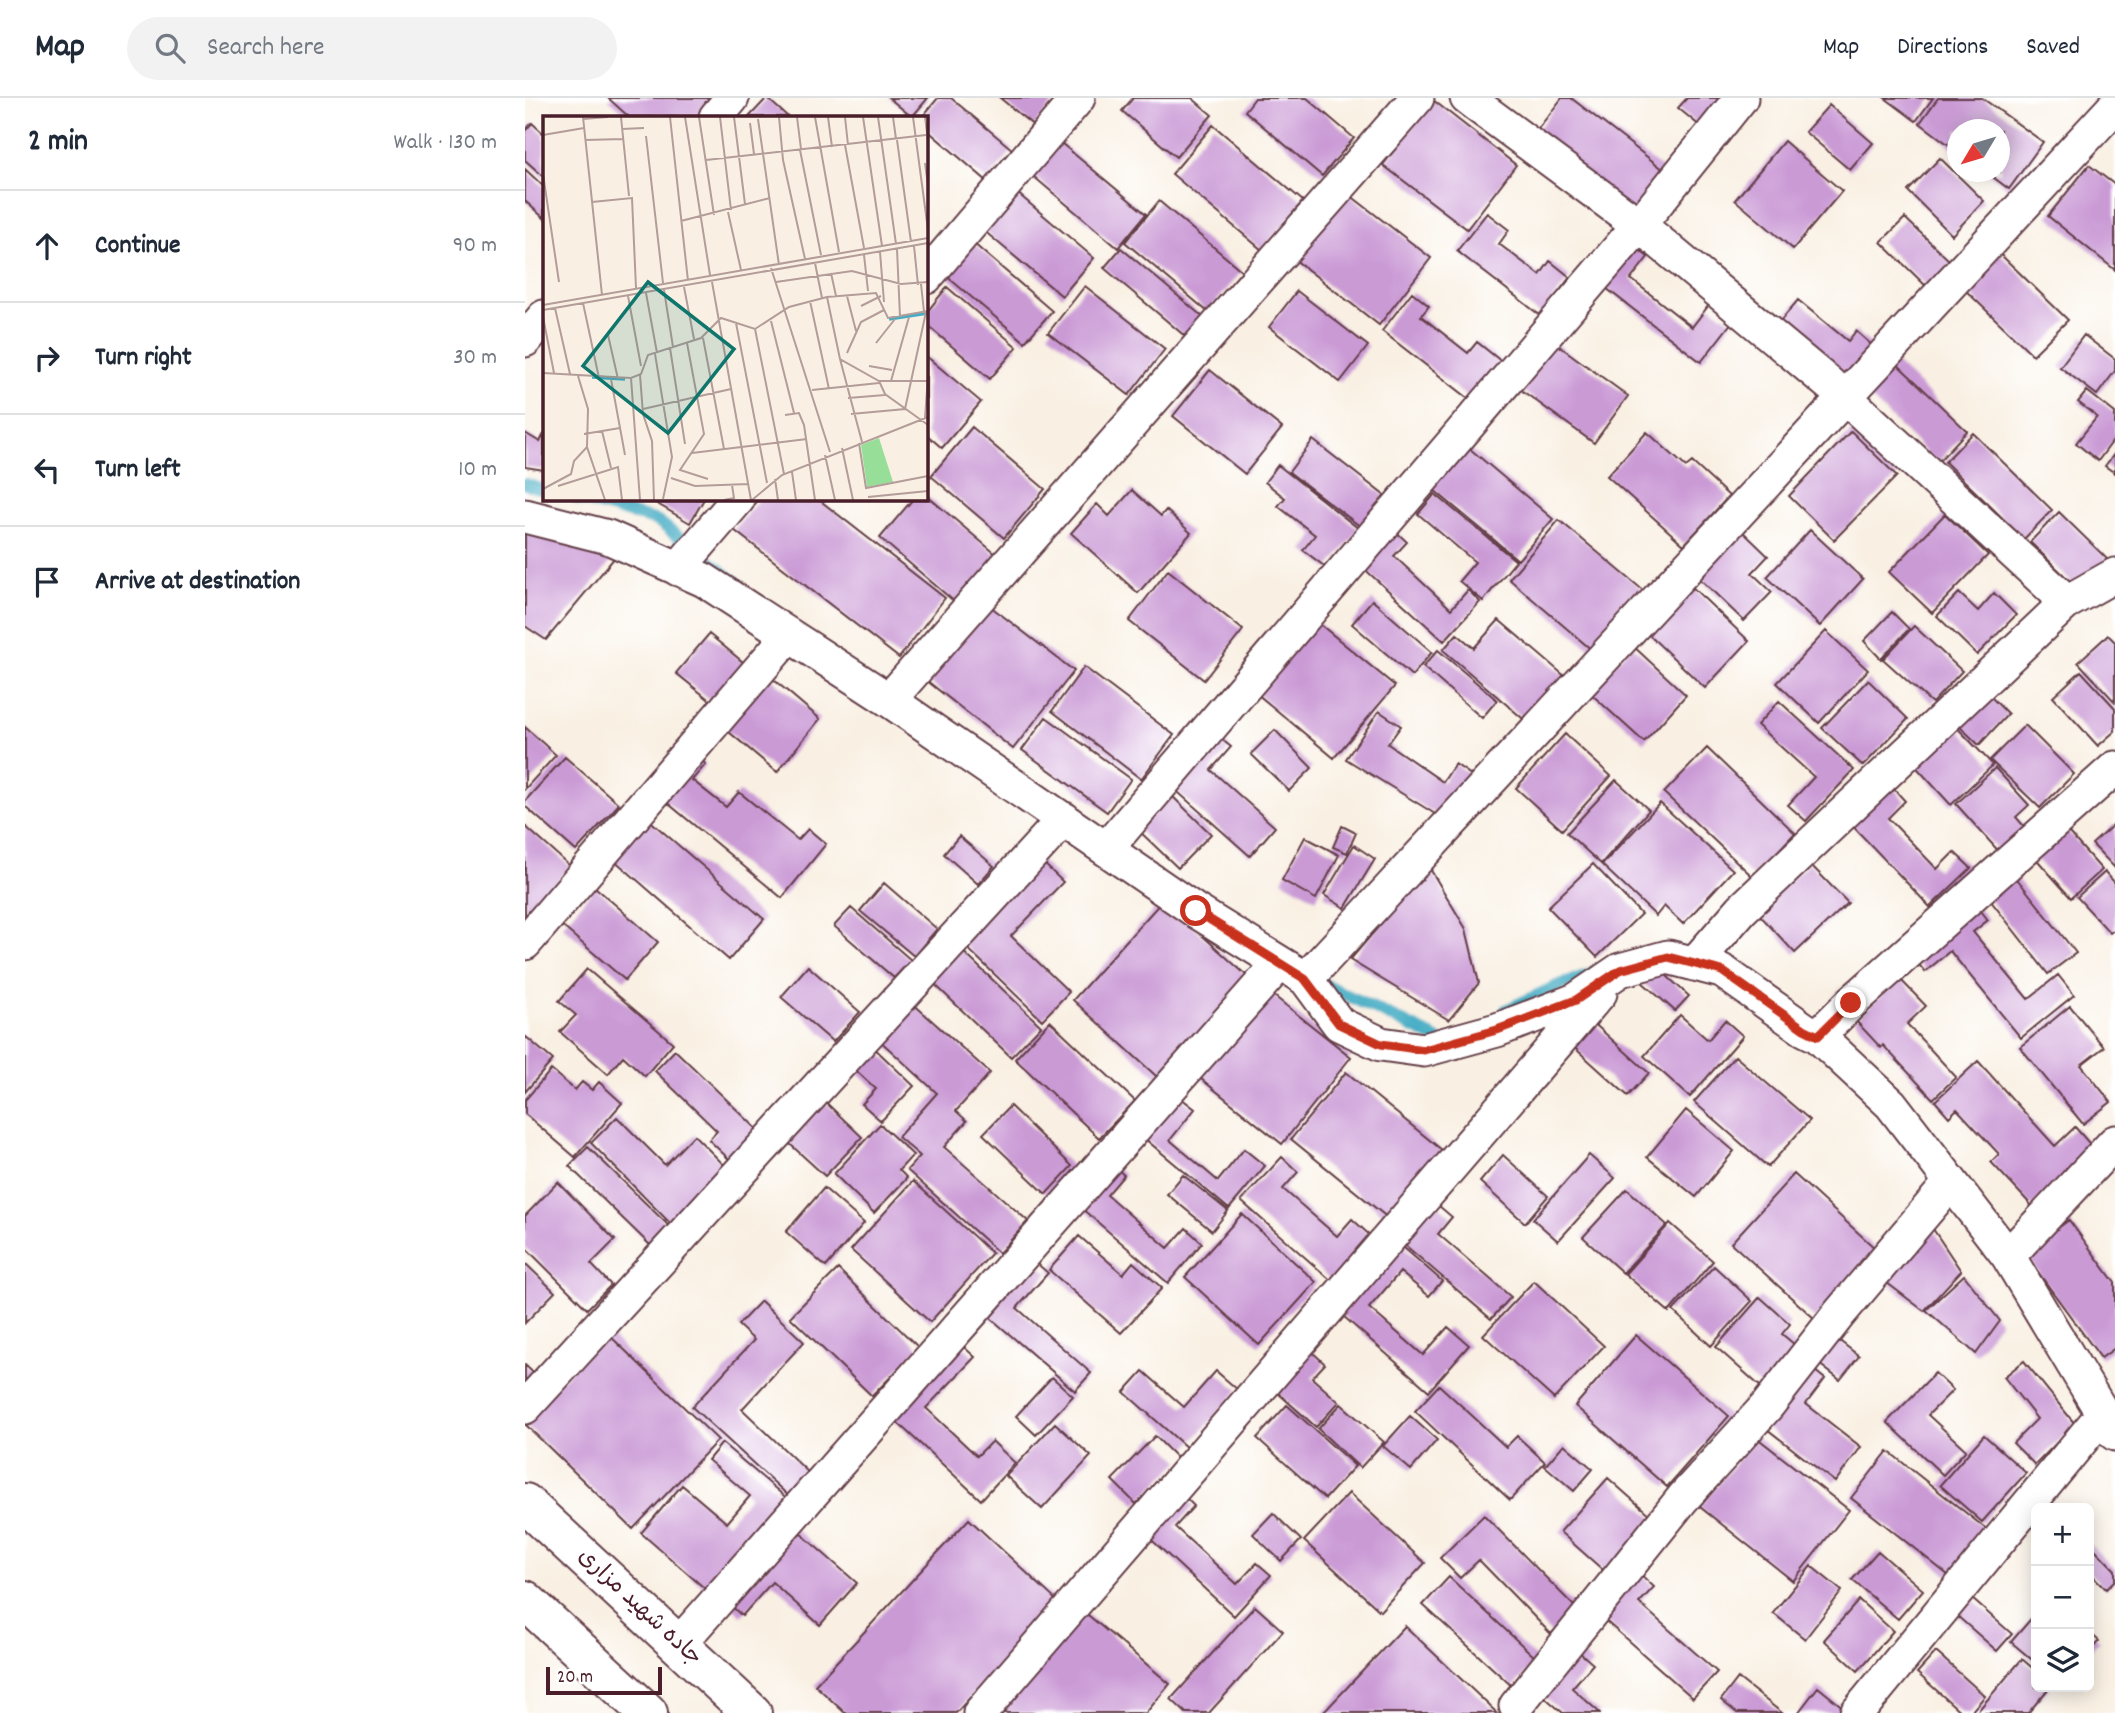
<!DOCTYPE html>
<html lang="en">
<head>
<meta charset="utf-8">
<style>
	body { margin:0; font-family:Dekko,"Playpen Sans Arabic",sans-serif; background:#f2f2f3; color:#1f2937 }
	.controls { position:absolute; right:21px; bottom:21px; display:grid; overflow:hidden; border-radius:10px; box-shadow:0 4px 18px #0003 }
	.controls button { width:63px; height:63px; display:grid; place-items:center; padding:0; border:0; border-bottom:2px solid #e0e1e3; background:#fff; color:#1f2937; font:35px sans-serif }
	.compass { position:absolute; left:1422px; top:21px; width:63px; height:63px; border-radius:50%; background:#fff; box-shadow:0 4px 18px #0003; rotate:232deg }
	.scale { position:absolute; left:21px; bottom:18px; width:116px; box-sizing:border-box; padding-left:7px; border:4px solid #4a1f2b; border-top:0; font-size:19px; line-height:24px; white-space:nowrap; color:#4a1f2b; -webkit-text-stroke:5px #fff; paint-order:stroke }
	.stop { position:absolute; width:21px; height:21px; margin:-16px; border:5px solid #c8321e; border-radius:50%; background:#fff }
	.stop.end { background:#c8321e; border-color:#fff; box-shadow:0 2px 7px #0008 }
	.list { margin:0; padding:0; list-style:none }
	h2 { display:flex; justify-content:space-between; align-items:center; height:91px; margin:0; padding:0 28px; font-size:30px }
	h2 small { font-size:23px; font-weight:400; color:#747a83 }
	.list li { display:grid; grid-template-columns:46px 1fr auto; gap:21px; align-items:center; box-sizing:border-box; height:112px; padding:0 28px; border-top:2px solid #e0e1e3 }
	.list b { display:block; font-size:26px; white-space:nowrap }
	.list em { font-size:23px; font-style:normal; color:#747a83 }
	.icon { flex:none; width:38px; height:38px; fill:none; stroke:currentColor; stroke-width:2; stroke-linecap:round; stroke-linejoin:round }
	.map { position:relative; flex:none; width:1590px; height:1615px; overflow:hidden }
	header { display:flex; align-items:center; gap:42px; box-sizing:border-box; height:98px; padding:0 35px; background:#fff; border-bottom:2px solid #e0e1e3 }
	header strong { font-size:33px }
	nav { display:flex; gap:38px; margin-inline-start:auto; font-size:24px }
	.search { width:490px; height:63px; background:#f2f2f3; display:flex; align-items:center; gap:18px; box-sizing:border-box; padding:0 24px; border-radius:38px; color:#747a83; font-size:26px }
	main { display:flex }
	aside { flex:1; background:#fff }
	.map>svg:first-child { display:block }
	.lines { fill:none; stroke-linecap:round; stroke-linejoin:round }
	.stream { stroke:#46adc5; stroke-width:12 }
	.building { fill:#ca9ad5 }
	.minor-casing { stroke:#643e47; stroke-width:37 }
	.secondary-casing { stroke:#643e47; stroke-width:42 }
	.minor { stroke:#fff; stroke-width:33 }
	.secondary { stroke:#fff; stroke-width:38 }
	.route { stroke:#c8321e; stroke-width:9 }
	.labels { text-anchor:middle; dominant-baseline:central; stroke-width:5; stroke-linejoin:round; paint-order:stroke }
	.street-label { font-size:23px; fill:#4a1f2b; stroke:#fff }
	.inset-river { fill:none; stroke:#46adc5; stroke-width:3.5 }
	.inset-road { fill:none; stroke:#b39c99; stroke-width:2 }
	.view { fill:#0f766e; fill-opacity:0.15; stroke:#0f766e; stroke-width:3.5 }
	.inset-edge { fill:none; stroke:#4a1f2b; stroke-width:3.5 }
</style>
</head>
<body>
<header>
<strong>Map</strong>
<div class="search"><svg class="icon" aria-label="search" viewBox="0 0 24 24"><circle cx="10" cy="10" r="6"/><path d="M15 15l6 6"/></svg>Search here</div>
<nav><a>Map</a><a>Directions</a><a>Saved</a></nav>
</header>
<main>
<aside>
<h2>2 min<small>Walk · 130 m</small></h2>
<ul class="list">
<li><svg class="icon" aria-label="ahead" viewBox="0 0 24 24"><path d="M12 20V5M6 11l6-6 6 6"/></svg><div><b>Continue</b></div><em>90 m</em></li>
<li><svg class="icon" aria-label="right" viewBox="0 0 24 24"><path d="M7 20v-9h11M14 6l5 5-5 5"/></svg><div><b>Turn right</b></div><em>30 m</em></li>
<li><svg class="icon" aria-label="left" viewBox="0 0 24 24"><path d="M17 20v-9H6M10 6l-5 5 5 5"/></svg><div><b>Turn left</b></div><em>10 m</em></li>
<li><svg class="icon" aria-label="arrive" viewBox="0 0 24 24"><path d="M6 21V4h12l-3 4 3 4H6"/></svg><div><b>Arrive at destination</b></div></li>
</ul>
</aside>
<div class="map">
<svg width="1590" height="1615" viewBox="0 0 1590 1615">
	<rect width="100%" height="100%" fill="#fff"/>
	<filter id="ink" filterUnits="userSpaceOnUse"><feTurbulence type="fractalNoise" baseFrequency=".0143" numOctaves="2"/><feDisplacementMap in="SourceGraphic" scale="14" xChannelSelector="R" yChannelSelector="G"/><feConvolveMatrix kernelMatrix="1 2 1 2 8 2 1 2 1" color-interpolation-filters="sRGB"/></filter>
	<filter id="wash" filterUnits="userSpaceOnUse"><feTurbulence type="fractalNoise" baseFrequency=".00686" numOctaves="4" result="noise"/><feDisplacementMap in="SourceGraphic" scale="28" xChannelSelector="R" yChannelSelector="G"/><feGaussianBlur stdDeviation="1.57" result="paint"/><feColorMatrix in="noise" values="0 0 0 0 0 0 0 0 0 0 0 0 0 0 0 0 0 1.4 0 .05"/><feComposite in="paint" operator="in"/></filter>
	<g filter="url(#wash)">
		<rect width="100%" height="100%" fill="#f9f0e3"/>
		<g class="lines">
			<!-- stream -->
			<path class="stream" d="M0,386L19,392
				M52,401L133,423L213,486
				M797,885L912,941
				M981,912L1032,888L1067,875"/>
		</g>
		<g id="blocks">
			<!-- building -->
			<path class="building" d="M83,0H189L171,19H104Z
				M242,0L263,19H224Z
				M364,0H403L387,19Z
				M413,0H426L488,52L462,83L401,31V19H397Z
				M475,0H532L509,28Z
				M608,0H667L687,17L651,59L597,13Z
				M730,0H782L829,40L797,78L720,13Z
				M1037,0H1046L1139,72L1105,116L1006,40Z
				M1162,0H1199L1175,28L1153,10Z
				M1360,0H1408L1391,23Z
				M1413,0H1457L1518,44L1484,91L1461,74H1475V32H1432V53L1395,25Z
				M908,2L991,67L942,131L858,67Z
				M1304,7L1348,45L1325,72L1280,34Z
				M7,25L19,36V79L0,62V33Z
				M688,27L778,103L737,152L647,76Z
				M1259,43L1317,93L1268,151L1210,102Z
				M536,45L621,116L593,150L508,78Z
				M1415,60L1459,103L1427,137L1383,93Z
				M1564,67L1590,87V172L1523,118Z
				M0,71L19,89V120L0,103Z
				M491,94L569,160L537,198L458,132Z
				M821,94L906,160L854,227L769,161Z
				M634,103L717,173L683,214L600,144Z
				M962,115L984,132L974,146L1015,177L1025,163L1045,179L1016,218L932,153Z
				M1380,120L1429,167L1405,192L1356,144Z
				M1103,143L1123,159L1106,181L1167,229L1184,207L1207,224L1176,264L1072,183Z
				M448,145L527,213L500,244L420,177Z
				M596,150L678,219L661,239L579,170Z
				M1472,153L1543,222L1508,257L1437,189Z
				M560,188L640,251L604,297L523,235Z
				M422,189L492,249L465,281L401,226V215Z
				M772,193L843,248L815,284L744,229Z
				M887,194L904,208L896,218L943,255L952,244L977,264L947,303L857,233Z
				M1273,202L1323,243L1331,233L1349,249L1315,289L1248,232Z
				M1559,237L1590,261V273L1572,297L1535,269Z
				M1026,242L1103,298L1069,345L992,289Z
				M401,258L456,304L417,350L401,336Z
				M1371,265L1442,333L1412,365L1341,296Z
				M685,272L757,330L720,376L648,318Z
				M1562,293L1590,315V340L1573,363L1551,345L1572,319L1553,304Z
				M447,329L520,391L479,440L406,378Z
				M1326,333L1372,378L1309,442L1264,398Z
				M1122,334L1161,369L1167,364L1204,398L1159,447L1082,378Z
				M0,335L15,344L19,336V372L0,369Z
				M1448,335L1527,412L1499,441L1420,364Z
				M788,342L860,398L836,429L764,374Z
				M938,345L1028,421L993,462L903,387Z
				M1590,355V375L1580,368Z
				M753,367L834,431L803,471L778,452L790,437L753,408L760,400L740,384Z
				M607,392L636,418L641,412L666,435L613,495L546,435L572,406L584,418Z
				M910,396L991,463L958,503L934,483L950,464L893,416Z
				M401,397L479,463L438,511L355,440L388,401H401Z
				M124,401H179L165,425Z
				M234,401H293L420,500L374,560L209,432Z
				M1534,414L1582,461L1553,491L1505,444Z
				M1420,416L1463,457L1407,515L1364,474Z
				M1034,422L1119,493L1068,553L984,481Z
				M868,431L882,444L869,458L926,511L943,492L955,504L919,543L835,467Z
				M1215,431L1243,458L1227,475L1247,494L1219,523L1171,477Z
				M1285,432L1338,481L1295,528L1242,479Z
				M0,435L96,452L21,542L0,528Z
				M643,472L718,532L679,582L604,523Z
				M1165,487L1224,543L1180,590L1121,534Z
				M1434,495L1453,513L1469,495L1491,517L1452,557L1412,518Z
				M847,502L907,554L887,578L827,526Z
				M461,505L549,573L488,651L401,582Z
				M1367,514L1384,531L1356,561L1339,543Z
				M974,522L1042,580L1003,625L918,552L932,536L949,550Z
				M791,523L870,588L809,660L731,595Z
				M1389,528L1437,573L1407,605L1358,561Z
				M1301,533L1343,572L1294,625L1252,585Z
				M184,536L219,565L187,604L151,575Z
				M1583,537L1590,544V604L1553,564Z
				M1107,547L1161,597L1119,644L1065,595Z
				M913,552L972,602L957,620L898,569Z
				M559,569L649,637L616,681L527,613Z
				M1556,573L1590,610V633L1573,648L1528,599Z
				M242,576L295,621L252,674L198,629Z
				M1343,582L1383,621L1338,668L1297,630Z
				M1457,590L1483,616L1454,647L1427,621Z
				M1254,603L1329,672L1281,723L1263,707L1289,679L1232,627Z
				M854,613L876,628L863,646L918,684L930,666L946,677L915,719L821,661Z
				M521,619L606,681L582,714L497,652Z
				M1424,621L1468,667L1426,707L1383,660Z
				M1500,627L1549,676L1515,710L1465,662Z
				M0,629L31,657L0,691Z
				M750,632L787,670L764,693L726,656Z
				M1040,636L1086,678L1037,732L991,690Z
				M691,637L706,649L686,672L750,729L725,758L646,688Z
				M1182,650L1270,735L1228,779L1139,695Z
				M167,655L181,666L167,682L201,709L214,694L273,742L283,731L301,746L257,800L133,697Z
				M40,659L94,706L51,753L0,708V703Z
				M1470,670L1504,707L1491,719L1503,733L1477,757L1431,706Z
				M1091,682L1124,712L1076,766L1042,735Z
				M1361,682L1380,703L1363,720L1412,771L1429,754L1446,770L1405,809L1321,721Z
				M644,695L686,736L653,770L611,730Z
				M1135,705L1208,772L1158,826L1139,808L1131,818L1077,767Z
				M123,721L239,821L204,862L88,761Z
				M1537,727L1577,772L1546,800L1506,755Z
				M1588,727L1590,729V770L1567,746Z
				M0,728L45,768L0,819Z
				M817,728L831,735L822,755L808,749Z
				M434,738L469,768L453,786L419,756Z
				M780,739L814,757L791,801L757,782Z
				M829,747L850,761L820,810L799,797Z
				M513,760L538,784L486,838L544,894L517,922L434,842Z
				M1284,765L1323,805L1270,855L1232,814Z
				M1068,766L1116,816L1072,859L1023,809Z
				M904,769L941,831L954,885L924,922L825,862Z
				M1485,772L1551,855L1523,876L1458,793Z
				M1580,774L1590,785V831L1585,835L1552,799Z
				M359,785L412,831L389,858L335,813Z
				M70,789L133,844L100,882L37,828Z
				M638,802L732,887L641,987L548,902Z
				M1450,805L1463,822L1448,834L1503,901L1533,877L1549,897L1496,940L1425,853L1400,874L1386,857Z
				M326,810L386,862L369,880L309,828Z
				M432,848L516,928L486,959L402,879Z
				M283,868L335,914L308,944L256,899Z
				M1132,869L1164,898L1150,913L1117,884Z
				M62,871L148,945L120,978L98,958L83,976L35,934L51,917L34,903Z
				M1375,881L1401,908L1382,926L1431,979L1408,1001L1358,947L1356,950L1330,922Z
				M739,890L826,959L757,1046L670,976Z
				M385,903L465,975L431,1013L442,1023L419,1049L503,1123L474,1155L382,1072L395,1058L373,1039L412,995L352,940Z
				M1545,908L1579,949L1556,967L1586,1004L1558,1026L1495,949Z
				M1155,917L1183,942L1200,922L1218,938L1165,999L1119,958Z
				M1063,920L1124,975L1103,998L1042,943Z
				M525,923L610,1003L574,1040L490,961Z
				M0,938L28,962L0,994Z
				M343,944L389,988L356,1023L337,1006L351,991L323,965Z
				M150,952L235,1034L207,1064L184,1042L192,1033L130,973Z
				M1210,958L1285,1022L1243,1069L1169,1004Z
				M1453,963L1530,1048L1550,1029L1570,1052L1508,1109L1466,1064L1474,1056L1432,1011L1424,1019L1410,1003Z
				M26,972L50,992L57,984L67,992L74,984L97,1005L50,1059L0,1016V1002Z
				M821,974L918,1053L863,1120L766,1041Z
				M647,993L670,1011L645,1042L693,1083L719,1051L740,1068L704,1111L613,1035Z
				M292,996L337,1039L300,1078L255,1037Z
				M485,1008L547,1068L521,1096L458,1036Z
				M1161,1012L1209,1053L1171,1099L1122,1059Z
				M92,1019L140,1067L169,1037L203,1071L147,1127L66,1045Z
				M355,1026L388,1057L374,1072L382,1080L349,1115L309,1076Z
				M63,1049L144,1128L125,1147L44,1068Z
				M978,1057L1023,1098L1000,1125L955,1084Z
				M1064,1057L1090,1080L1033,1143L1008,1121Z
				M757,1059L773,1074L758,1091L812,1138L827,1121L848,1140L809,1185L716,1103Z
				M583,1063L599,1077L582,1097L643,1150L661,1130L677,1145L643,1185L548,1103Z
				M1269,1076L1352,1152L1290,1221L1206,1145Z
				M658,1077L703,1113L687,1133L642,1096Z
				M388,1083L467,1155L405,1224L326,1152Z
				M33,1084L90,1142L66,1166L86,1187L62,1211L0,1149V1118Z
				M299,1090L339,1125L301,1169L261,1134Z
				M1102,1091L1142,1127L1098,1175L1058,1139Z
				M907,1102L927,1119L913,1136L986,1199L966,1221L873,1141Z
				M717,1116L791,1184L734,1247L660,1179Z
				M1402,1122L1436,1173L1399,1213L1353,1178Z
				M1544,1122L1590,1185V1250L1576,1260L1499,1155Z
				M1145,1125L1188,1163L1144,1214L1100,1176Z
				M554,1138L598,1176L608,1164L637,1190L596,1235L524,1172Z
				M870,1142L917,1183L904,1198L875,1174L844,1210L898,1257L923,1229L944,1247L904,1293L810,1211Z
				M501,1156L523,1175L492,1210L566,1275L550,1293L454,1210Z
				M0,1165L30,1194L0,1225Z
				M1189,1168L1227,1203L1186,1248L1148,1213Z
				M313,1171L394,1250L347,1298L265,1219Z
				M1439,1177L1475,1223L1451,1256L1401,1212Z
				M1009,1183L1079,1248L1029,1301L958,1237Z
				M1235,1199L1265,1226L1257,1236L1282,1257L1246,1298L1191,1249Z
				M236,1203L279,1244L217,1311L287,1378L266,1400L167,1309L229,1242L213,1227Z
				M1303,1234L1334,1258L1315,1282L1284,1258Z
				M82,1235L193,1342L108,1431L0,1326V1320Z
				M1111,1237L1204,1318L1142,1389L1050,1308Z
				M430,1241L450,1259L401,1310L452,1358L467,1343L490,1365L456,1402L362,1315Z
				M780,1247L800,1266L787,1280L814,1304L791,1329L744,1287Z
				M1499,1263L1550,1326L1510,1367L1488,1345L1512,1321L1479,1279Z
				M1279,1264L1300,1281L1281,1306L1336,1349L1310,1384L1233,1324Z
				M0,1267L16,1282L0,1299Z
				M618,1273L659,1309L691,1273L713,1292L662,1350L599,1294Z
				M1410,1275L1428,1292L1403,1317L1441,1352L1418,1377L1362,1324Z
				M527,1279L548,1298L511,1337L491,1318Z
				M914,1287L981,1349L992,1338L1020,1364L985,1402L890,1313Z
				M816,1306L859,1344L835,1370L793,1331Z
				M762,1307L830,1368L800,1401L732,1340Z
				M885,1318L912,1342L886,1372L858,1348Z
				M530,1325L566,1358L517,1411L481,1378Z
				M1459,1337L1501,1375L1457,1424L1415,1387Z
				M630,1338L655,1363L611,1406L587,1382Z
				M1231,1339L1324,1412L1268,1483L1175,1409Z
				M197,1345L265,1403L185,1495L116,1435L157,1387L202,1425L225,1398L183,1362Z
				M1039,1346L1068,1371L1049,1393L1020,1368Z
				M1363,1353L1465,1434L1428,1481L1326,1400Z
				M1083,1380L1135,1426L1087,1480L1035,1434Z
				M654,1393L669,1408L650,1429L712,1486L732,1465L746,1477L709,1518L617,1433Z
				M824,1395L900,1465L855,1513L779,1443Z
				M748,1415L776,1442L756,1463L728,1436Z
				M959,1417L1052,1511L1026,1536L954,1462L935,1480L915,1460Z
				M444,1421L533,1504L431,1615H320L290,1587Z
				M265,1426L332,1485L295,1527L247,1484L217,1518L199,1501Z
				M1564,1445L1590,1472V1482L1581,1491L1564,1474Z
				M1353,1453L1398,1492L1373,1521L1327,1482Z
				M1286,1468L1317,1493L1280,1541L1248,1515Z
				M1114,1475L1129,1489L1114,1505L1192,1574L1168,1600L1075,1518Z
				M924,1479L1013,1562L988,1589L898,1507Z
				M1446,1500L1487,1536L1472,1553L1431,1517Z
				M1334,1502L1368,1533L1333,1573L1299,1542Z
				M730,1508L758,1533L684,1615H661L646,1601Z
				M557,1512L645,1586L621,1615H470Z
				M1511,1515V1565L1486,1544Z
				M880,1528L972,1615H798Z
				M1564,1534L1574,1543L1564,1554Z
				M1053,1553L1068,1566L1047,1590L1075,1615H1038L1016,1596Z
				M1411,1554L1460,1598L1445,1615H1437L1392,1575Z
				M1497,1561L1511,1573V1589H1525L1503,1615H1451Z
				M1213,1580L1257,1615H1212L1196,1602Z
				M1293,1589L1320,1611L1317,1615H1273Z"/>
		</g>
	</g>
	<g filter="url(#ink)">
		<use href="#blocks" fill-opacity="0" stroke="#643e47" stroke-width="2"/>
		<g class="lines">
			<!-- minor casing -->
			<g class="minor-casing">
				<path id="minor" d="M942,0L1114,127L1320,299L1542,504
					M191,19L207,0
					M401,179L553,0
					M0,242L19,219
					M0,418L83,439L179,482L364,602L671,813L781,881L814,926L856,946L899,952L972,932L1051,902L1095,872L1143,859L1197,873L1279,931L1293,938L1366,1006L1483,1158L1590,1336
					M153,471L213,401
					M364,602L892,0
					M581,751L1114,127L1216,0
					M0,845L264,537
					M1169,866L1217,811L1542,504L1590,477
					M781,881L1590,8
					M1293,938L1326,905L1590,670
					M1483,1158L1590,1044
					M0,1309L539,721
					M153,1547L754,866
					M991,1608L1158,1400L1242,1308L1314,1216L1426,1084
					M455,1615L1075,895
					M1332,1615L1578,1316"/>
			</g>
			<!-- secondary casing -->
			<g class="secondary-casing">
				<path id="secondary" d="M0,1405L227,1615
					M0,1502L123,1615"/>
			</g>
			<!-- minor -->
			<use href="#minor" class="minor"/>
			<!-- secondary -->
			<use href="#secondary" class="secondary"/>
		</g>
	</g>
	<g class="lines" filter="url(#ink)">
		<!-- route -->
		<path class="route" d="M671,813L780,881L814,926L856,946L899,952L972,932L1051,902L1095,872L1143,859L1197,873L1279,931L1293,938L1326,905"/>
	</g>
	<g class="labels">
		<!-- street labels -->
		<g class="street-label">
			<text transform="translate(114 1510) rotate(43)">جاده شهید مزاری</text>
		</g>
	</g>
	<!-- overview -->
	<g transform="translate(18 18)">
		<rect width="385" height="385" fill="#f9f0e3"/>
		<path d="M336,322L350,366L324,371L318,329Z" fill="#97de98"/>
		<path class="inset-river" d="M346,203L385,197M49,261L82,263"/>
		<path class="inset-road" d="M40,1L59,179M78,1L86,80M127,1L145,165M142,1L167,159M156,1L171,99M177,1L188,94M191,1L202,88M236,1L240,44L262,143M254,1L258,33M272,1L296,136M285,1L289,31M302,1L305,29M320,1L339,130M335,1L353,128M350,1L353,23M370,1L385,114M382,1L385,25M40,3L65,1M215,3L236,149M207,7L211,38M79,13L101,12M0,19L41,12M103,20L120,167M42,24L80,23M354,24L368,126M302,29L321,132M257,34L278,139M163,44L383,19M382,47L385,70M0,58L16,166M49,86L89,82L93,172M185,96L198,154M138,105L227,82M371,130L375,169M354,133L357,201M337,136L341,186M321,139L325,175M272,147L279,182M228,152L287,336M288,157L293,180M169,166L208,384M233,166L309,155L358,168L385,166M378,168L381,196M141,171L151,223M121,174L130,231M103,177L114,237M85,180L98,250M304,180L313,215M284,181L297,243L336,265H384M267,185L286,273M40,187L56,262M0,189L385,122M318,190L338,180M12,192L27,258M0,194L385,127M0,201L11,257M228,205L251,297M193,207L224,367M212,213L241,358M65,219L75,263M160,222L181,333M144,227L161,318L137,354L165,363M333,227L352,203M127,232L142,328M304,237L318,206L341,194M112,238L129,341L120,383M297,243L319,326M326,250L349,254M0,257L88,262L98,258L105,239L158,222L178,202L212,213L246,191L284,181L333,177L345,202L385,195M97,259L100,298L109,325L111,384M35,260L45,293L44,331L62,384M88,262L97,384M68,263L82,339M336,265L342,278L385,309M348,265L366,201M269,274L336,267M305,282L342,279M100,293L188,273M308,298L362,293L383,196M242,299L256,297L261,309L272,384M382,302L385,260M59,315L68,352M41,318L77,312M316,327L323,372L385,360M299,332L310,384M149,337L264,323M282,339L292,384M249,356L253,384M128,362L152,370L205,368M232,363L235,384M15,370L75,351L79,384M0,373L28,358L31,345L44,331M325,381L385,375M181,384L191,382L189,369M209,384L239,359L385,301"/>
		<path class="view" d="M105,166L191,233L125,317L40,250Z"/>
		<rect width="385" height="385" class="inset-edge"/>
	</g>
</svg>
<div class="controls">
<button>+</button>
<button>−</button>
<button><svg class="icon" aria-label="layers" viewBox="0 0 24 24"><path d="M12 4l9 5-9 5-9-5zM3 14l9 5 9-5"/></svg></button>
</div>
<svg class="compass" viewBox="-18 -18 36 36"><path d="M0-13l5 13h-10z" fill="#e53935"/><path d="M0 13l5-13h-10z" fill="#747a83"/></svg>
<div class="scale">20 m</div>
<div class="stop" style="left:671px;top:813px"></div>
<div class="stop end" style="left:1326px;top:905px"></div>
</div>
</main>
</body>
</html>
